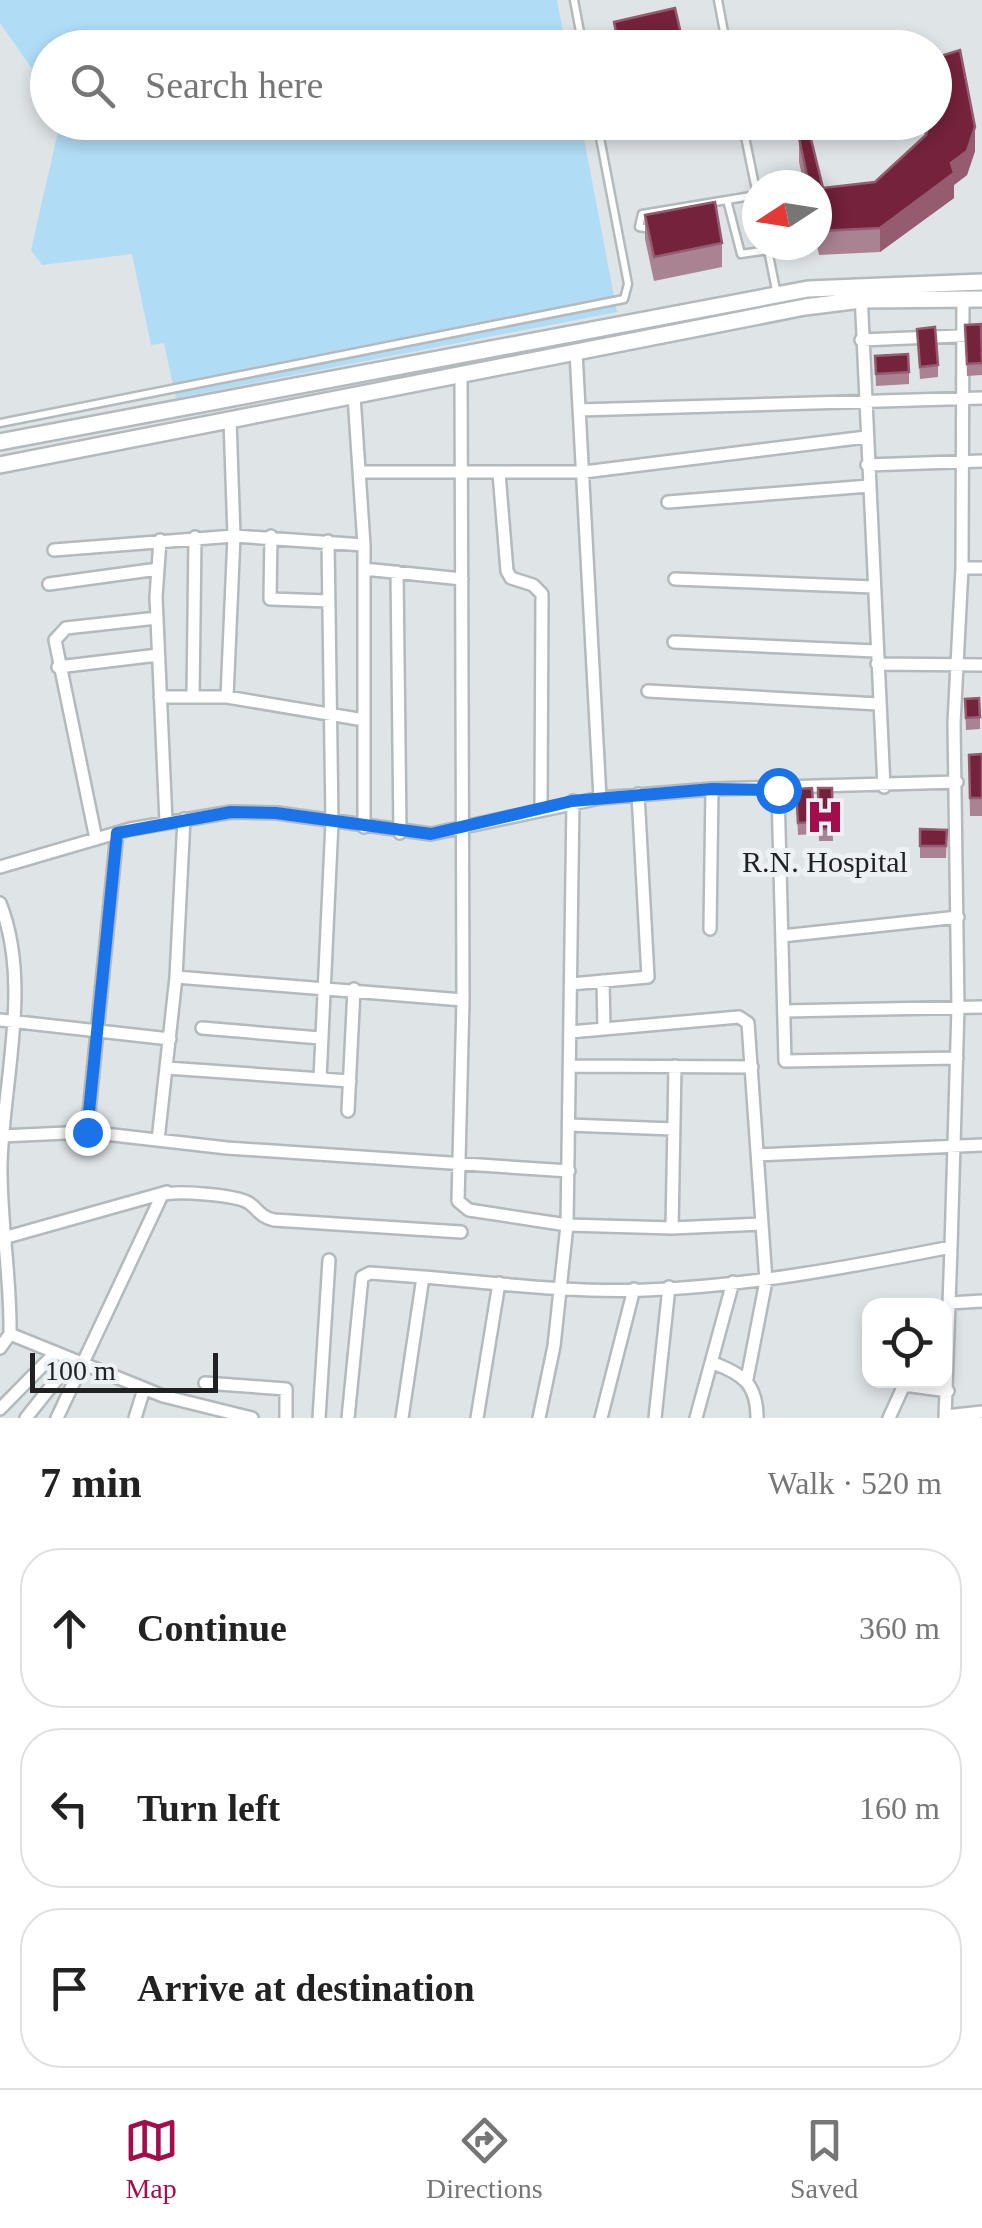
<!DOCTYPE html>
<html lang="en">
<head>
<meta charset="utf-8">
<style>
	body { margin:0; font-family:Georgia,serif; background:#f6f6f6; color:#222 }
	.controls { position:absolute; right:30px; bottom:30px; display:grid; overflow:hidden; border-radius:20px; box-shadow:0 5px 15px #0003 }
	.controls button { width:90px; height:90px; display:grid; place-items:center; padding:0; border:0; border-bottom:2px solid #e0e0e0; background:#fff; color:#222; font:50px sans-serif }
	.compass { position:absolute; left:742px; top:170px; width:90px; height:90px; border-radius:50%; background:#fff; box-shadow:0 5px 15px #0003; rotate:258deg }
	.scale { position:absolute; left:30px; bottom:25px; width:188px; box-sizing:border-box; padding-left:10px; border:5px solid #1f2122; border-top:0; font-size:28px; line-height:35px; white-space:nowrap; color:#1f2122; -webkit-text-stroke:8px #ecf1f5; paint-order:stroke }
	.stop { position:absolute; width:30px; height:30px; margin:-22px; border:8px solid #1a73e8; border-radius:50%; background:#fff }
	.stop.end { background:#1a73e8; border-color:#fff; box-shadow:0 2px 10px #0008 }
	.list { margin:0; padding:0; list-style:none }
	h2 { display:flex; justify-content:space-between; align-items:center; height:130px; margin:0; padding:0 40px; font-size:42px }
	h2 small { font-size:32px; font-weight:400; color:#767676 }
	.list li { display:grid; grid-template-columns:65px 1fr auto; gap:30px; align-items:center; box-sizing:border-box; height:160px; margin:0 20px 20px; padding:0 20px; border:2px solid #e0e0e0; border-radius:40px }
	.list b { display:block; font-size:38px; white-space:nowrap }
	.list em { font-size:32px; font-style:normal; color:#767676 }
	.icon { flex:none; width:55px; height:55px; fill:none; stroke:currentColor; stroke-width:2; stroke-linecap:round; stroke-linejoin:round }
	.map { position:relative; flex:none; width:982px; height:1418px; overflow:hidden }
	.search { position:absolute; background:#fff; box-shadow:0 5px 15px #0003; left:30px; right:30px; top:30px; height:110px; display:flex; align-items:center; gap:25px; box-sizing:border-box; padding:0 35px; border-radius:55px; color:#767676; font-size:38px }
	.sheet { height:670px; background:#fff }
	nav { display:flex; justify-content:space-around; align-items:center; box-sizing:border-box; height:140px; border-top:2px solid #e0e0e0; background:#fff; font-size:28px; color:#767676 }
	nav a { display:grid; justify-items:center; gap:5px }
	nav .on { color:#a30d4c }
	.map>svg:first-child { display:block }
	.green { fill:#b0dcf5 }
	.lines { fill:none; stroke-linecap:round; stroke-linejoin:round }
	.service-casing { stroke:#b4b9bc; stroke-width:11 }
	.minor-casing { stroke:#b4b9bc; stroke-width:16 }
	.tertiary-casing { stroke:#b4b9bc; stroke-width:20 }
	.service { stroke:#fff; stroke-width:6 }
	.minor { stroke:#fff; stroke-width:11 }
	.tertiary { stroke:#fff; stroke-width:15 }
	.wall { fill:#aa8392 }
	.shaded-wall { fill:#955c6f }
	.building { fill:#75223c; stroke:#955c6f; stroke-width:2.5 }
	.route { stroke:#1a73e8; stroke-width:12 }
	.labels { text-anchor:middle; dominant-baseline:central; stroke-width:10; stroke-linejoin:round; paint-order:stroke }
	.poi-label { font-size:30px; fill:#1f2122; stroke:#ecf1f5 }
</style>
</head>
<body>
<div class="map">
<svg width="982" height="1418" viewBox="0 0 982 1418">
	<rect width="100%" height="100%" fill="#dfe4e7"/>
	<!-- green -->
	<path class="green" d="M0,0H557L566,47L48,48L47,90L0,23Z
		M60,123H581L617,312L176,398L164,343L151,345L132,254L42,265L31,250Z"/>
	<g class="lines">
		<!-- service casing -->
		<g class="service-casing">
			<path id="service" d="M574,0L583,48
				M718,0L727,48
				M742,122L757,195
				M727,200L741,254L768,250
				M650,229L639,227L642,214L757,195
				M767,245L777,295
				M0,423L624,299L628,284L597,122"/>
		</g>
		<!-- minor casing -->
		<g class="minor-casing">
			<path id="minor" d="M861,293L884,787
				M861,340L982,335
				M576,352L600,798
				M461,375L463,1000L458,1201L469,1210L567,1225L672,1228
				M579,410L982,398
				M867,465L982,461
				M361,472H584L866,437
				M499,473L507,571L511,578L533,585L542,594L541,808
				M668,502L869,486
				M271,536L270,599L329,601
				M160,540L156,597L166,822
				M54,550L234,536L364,545L354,396
				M962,568H982
				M364,569L462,579
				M397,572L400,833
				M675,579L873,587
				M49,584L158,569
				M674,642L876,651
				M877,664L982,665
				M58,667L158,655
				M648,691L878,704
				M160,697H227L364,720
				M193,697L195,537
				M227,697L234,536L230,420
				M778,791L785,1061L957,1058
				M364,827V545
				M96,839L55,640L66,628L157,618
				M0,867L130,829L231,812L277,813L431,834L600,798L712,789L957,782
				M0,903C32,983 3,1081 1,1164C0,1219 11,1277 10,1334
				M710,929L712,789
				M782,936L958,917
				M176,977L463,1000
				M603,981L604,1029
				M571,984L648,977L638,794
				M784,1011L982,1007
				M0,1020L170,1039
				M202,1028L320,1038
				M570,1032L739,1017L748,1023L766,1281L747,1379
				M570,1066L752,1067
				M675,1066L672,1228L762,1224
				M167,1068L350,1081
				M320,1079L332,822L328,541
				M348,1111L354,989
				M569,1125L673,1129
				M87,1132L117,833
				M2,1136L87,1132L227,1148L569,1171
				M158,1140L176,977L184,819
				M758,1155L982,1145
				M7,1237L167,1192
				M950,1303L982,1301
				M0,1348L10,1334L163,1396L252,1418
				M713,1363C743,1374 757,1384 757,1418
				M205,1383L286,1389V1418
				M0,1409L55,1353
				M946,1416L982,1412
				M26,1418L72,1360
				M57,1418L162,1195C175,1190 237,1195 249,1203C259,1210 260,1217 274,1220L461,1232
				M135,1418L144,1389
				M319,1418L329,1260
				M348,1418L362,1277L370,1273L423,1277
				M402,1418L423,1277C496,1283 571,1293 646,1290C749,1286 849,1267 951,1247L958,1007L954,723L962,568L963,299
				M477,1418L499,1283
				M539,1418L554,1346L567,1225L573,801
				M601,1418L634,1289
				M655,1418L669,1287
				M696,1418L733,1282
				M889,1418L904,1385L948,1391
				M945,1418L951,1247"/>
		</g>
		<!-- tertiary casing -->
		<g class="tertiary-casing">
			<path id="tertiary" d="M0,442L808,289L982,282
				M0,465L805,307L861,300L982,299"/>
		</g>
		<!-- service -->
		<use href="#service" class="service"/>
		<!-- minor -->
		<use href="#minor" class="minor"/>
		<!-- tertiary -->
		<use href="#tertiary" class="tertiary"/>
	</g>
	<!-- wall -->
	<path class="wall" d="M614,22L682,48H615Z
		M630,122H707V123L632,136Z
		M922,122H934L975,151L967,175L954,185V198L880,252L819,255L817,245V185H804L799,162V138L823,188L875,182L925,136Z
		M645,215L722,243V267L654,281L645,239Z
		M965,325L982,343V375L967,376Z
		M917,329L938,365V377L920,379Z
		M875,356L909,372V384L876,386Z
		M965,699L980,717V729L966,730Z
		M982,754V816H970L969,773Z
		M812,788L814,834L798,835L796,789Z
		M818,788H832L833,841H819Z
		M920,829L947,830L946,858H920Z"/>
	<!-- shaded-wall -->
	<path class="shaded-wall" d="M682,38V48H640Z
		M975,127V151L967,175L954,185V198L880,252V228Z"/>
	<!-- building -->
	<path class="building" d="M675,8L682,38L640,48H619L614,22Z
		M960,50L975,127L967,151L951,163L954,173L880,228L819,231L817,223V185H809L799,138L810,135L823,188L875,182L926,135L929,125L928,122H934V58Z
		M715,202L722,243L654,257L645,215Z
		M981,324L982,363L967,364L965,325Z
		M935,327L938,365L920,367L917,329Z
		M908,354L909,372L876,374L875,356Z
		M979,698L980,717L966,718L965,699Z
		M982,754V798H970L969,755Z
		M812,788L814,822L798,823L796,789Z
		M818,788H832L833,829H819Z
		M920,829L947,830L946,846H920Z"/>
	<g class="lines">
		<!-- route -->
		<path class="route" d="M87,1132L117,833L231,812L276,813L431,834L572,801L712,789L778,790"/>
	</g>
	<!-- icons -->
	<defs>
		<g id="hospital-bare" transform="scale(3)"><path d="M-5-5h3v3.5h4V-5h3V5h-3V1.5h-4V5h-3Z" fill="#a30d4c" stroke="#ecf1f5" stroke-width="2.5" paint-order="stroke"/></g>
	</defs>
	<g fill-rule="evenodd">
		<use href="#hospital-bare" x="825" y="817"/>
	</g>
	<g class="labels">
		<!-- poi labels -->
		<g class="poi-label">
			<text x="825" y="861">R.N. Hospital</text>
		</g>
	</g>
</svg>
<div class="controls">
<button><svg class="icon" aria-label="locate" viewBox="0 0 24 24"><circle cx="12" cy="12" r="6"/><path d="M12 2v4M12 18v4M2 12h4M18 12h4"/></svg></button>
</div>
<svg class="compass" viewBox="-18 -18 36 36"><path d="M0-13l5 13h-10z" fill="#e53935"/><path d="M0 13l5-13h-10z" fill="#767676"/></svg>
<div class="scale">100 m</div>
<div class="stop" style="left:778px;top:790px"></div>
<div class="stop end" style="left:87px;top:1132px"></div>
<div class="search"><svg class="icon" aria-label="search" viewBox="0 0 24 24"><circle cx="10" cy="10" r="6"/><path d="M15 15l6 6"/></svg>Search here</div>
</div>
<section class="sheet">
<h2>7 min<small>Walk · 520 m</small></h2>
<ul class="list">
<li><svg class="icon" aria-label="ahead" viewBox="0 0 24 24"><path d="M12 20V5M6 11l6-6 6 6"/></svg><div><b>Continue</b></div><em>360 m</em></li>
<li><svg class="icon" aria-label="left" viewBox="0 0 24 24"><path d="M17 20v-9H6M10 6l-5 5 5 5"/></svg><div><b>Turn left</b></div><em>160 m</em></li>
<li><svg class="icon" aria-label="arrive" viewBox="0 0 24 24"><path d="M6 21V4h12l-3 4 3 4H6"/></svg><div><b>Arrive at destination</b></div></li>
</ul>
</section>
<nav>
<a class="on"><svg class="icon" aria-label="map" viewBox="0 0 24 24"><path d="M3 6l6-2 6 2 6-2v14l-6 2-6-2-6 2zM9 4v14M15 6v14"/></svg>Map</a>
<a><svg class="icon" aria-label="directions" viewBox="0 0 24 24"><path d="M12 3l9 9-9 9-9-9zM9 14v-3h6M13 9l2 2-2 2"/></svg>Directions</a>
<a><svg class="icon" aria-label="saved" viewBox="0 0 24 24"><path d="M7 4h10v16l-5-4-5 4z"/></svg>Saved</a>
</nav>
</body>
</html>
